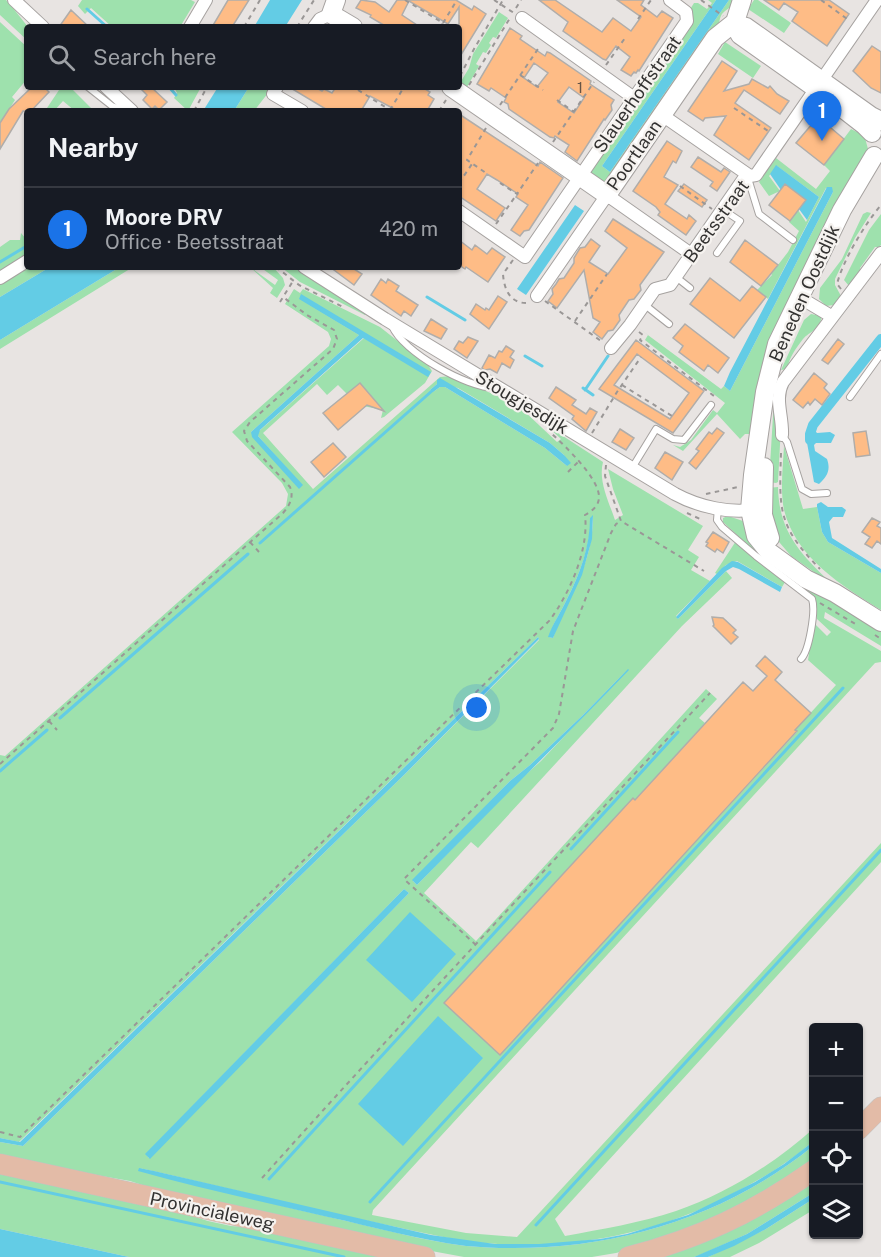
<!DOCTYPE html>
<html lang="en">
<head>
<meta charset="utf-8">
<style>
	body { margin:0; font-family:"Public Sans",sans-serif; background:#20242c; color:#f1f3f6 }
	.controls { position:absolute; right:18px; bottom:18px; display:grid; overflow:hidden; border-radius:6px; box-shadow:0 2px 4px #0004 }
	.controls button { width:54px; height:54px; display:grid; place-items:center; padding:0; border:0; border-bottom:2px solid #363941; background:#171b24; color:#f1f3f6; font:30px sans-serif }
	.you { position:absolute; left:477px; top:708px; width:21px; height:21px; margin:-15px; border:4px solid #fff; border-radius:50%; background:#1a73e8; box-shadow:0 0 0 9px #1a73e833 }
	.badge { display:grid; place-items:center; width:39px; height:39px; border-radius:50%; background:#1a73e8; color:#fff; font-size:20px; font-weight:700 }
	.pin { position:absolute; translate:-50% -50px; filter:drop-shadow(0 2px 3px #0008) }
	.pin::after { content:''; position:absolute; top:32px; width:21px; height:18px; background:inherit; clip-path:polygon(0 0,100% 0,50% 100%) }
	.list { margin:0; padding:0; list-style:none }
	h2 { display:flex; justify-content:space-between; align-items:center; height:78px; margin:0; padding:0 24px; font-size:26px }
	h2 small { font-size:20px; font-weight:400; color:#9ea1a6 }
	.list li { display:grid; grid-template-columns:39px 1fr auto; gap:18px; align-items:center; box-sizing:border-box; height:84px; padding:0 24px; border-top:2px solid #363941 }
	.list b { display:block; font-size:22px; white-space:nowrap }
	.list p { margin:0; font-size:20px; white-space:nowrap; color:#9ea1a6 }
	.list em { font-size:20px; font-style:normal; color:#9ea1a6 }
	.icon { flex:none; width:33px; height:33px; fill:none; stroke:currentColor; stroke-width:2; stroke-linecap:round; stroke-linejoin:round }
	.map { position:relative; flex:none; width:881px; height:1257px; overflow:hidden }
	.search { position:absolute; background:#171b24; box-shadow:0 2px 4px #0004; left:24px; top:24px; width:438px; height:66px; display:flex; align-items:center; gap:15px; box-sizing:border-box; padding:0 21px; border-radius:6px; color:#9ea1a6; font-size:22px }
	.panel { position:absolute; background:#171b24; box-shadow:0 2px 4px #0004; left:24px; top:108px; width:438px; height:162px; border-radius:6px }
	.map>svg:first-child { display:block }
	.green { fill:#9ee1ad; fill-rule:evenodd }
	.water { fill:#63cce5 }
	.lines { fill:none; stroke-linecap:round; stroke-linejoin:round }
	.stream { stroke:#63cce5; stroke-width:3 }
	.canal { stroke:#63cce5; stroke-width:10 }
	.building { fill:#febc86; stroke:#b0adaa; stroke-width:1.5; fill-rule:evenodd }
	.lane-casing { stroke:#a6a2a0; stroke-width:8 }
	.street-casing { stroke:#a6a2a0; stroke-width:14 }
	.secondary-casing { stroke:#a6a2a0; stroke-width:20 }
	.primary-casing { stroke:#c2c2c1; stroke-width:21 }
	.path { stroke:#9a9796; stroke-width:2; stroke-dasharray:4.5 4.5; stroke-linecap:butt }
	.lane { stroke:#fff; stroke-width:6 }
	.street { stroke:#fff; stroke-width:12 }
	.secondary { stroke:#fff; stroke-width:18 }
	.primary { stroke:#e3bba7; stroke-width:20 }
	.labels { text-anchor:middle; dominant-baseline:central; stroke-width:4.5; stroke-linejoin:round; paint-order:stroke }
	.number-label { font-size:15px; fill:#665446 }
	.street-label { font-size:18px; fill:#333231; stroke:#f5f2ef }
</style>
</head>
<body>
<div class="map">
<svg width="881" height="1257" viewBox="0 0 881 1257">
	<rect width="100%" height="100%" fill="#e8e4e2"/>
	<!-- green -->
	<path class="green" d="M0,0H6L9,3L28,27L27,40L0,15Z
		M82,0H191L195,2L180,27H112L91,8L85,14L78,6Z
		M708,0H716L602,166L610,172L729,0H736C728,13 720,8 719,26L608,183C599,182 594,178 589,171L694,3H698L707,9L712,3Z
		M754,0H758L791,23L784,33L748,9Z
		M499,12L508,18L496,38L493,37L489,43L491,45L486,53L483,52L476,64L479,66L467,87L460,83L469,68L473,54Z
		M0,22L27,47V79L12,97L15,100L0,123Z
		M725,42L761,66L753,78L718,54Z
		M61,87H70L94,111H75L63,101L54,111H45Z
		M174,87H201L188,111L174,98L177,93Z
		M249,87L272,88L254,111H234Z
		M862,127L868,149L865,168L795,297L756,434H745L740,439L717,414L683,451L673,445L680,447L691,440L713,410L717,413L725,403L645,340L648,335L637,327L721,389L724,386L730,391L833,192L826,188L768,299L757,290L772,275L771,274L788,252L799,231L789,222L798,210L806,222L819,197L777,166L769,176L780,191L769,196L759,182L776,158L816,189L830,171L824,165L851,129L857,132Z
		M867,212L871,213L855,238L835,279V285L841,296L834,305L826,306L819,299L820,288L842,259L863,214Z
		M881,214V245L879,247H875L860,268L861,271L849,286L844,280L869,230Z
		M21,233L27,240V256L0,272V247L10,240H20Z
		M27,267H50L0,297V282Z
		M120,267H133L0,349V340Z
		M250,267L275,285L278,280L260,267H273L283,278L285,285L277,298L270,293L273,288Z
		M281,267H294L366,313L365,315L300,282Z
		M294,289L300,293L303,289L380,327L428,365L432,371L425,383L384,417L381,418L383,410L363,406L373,398L360,383L347,394L338,385L327,395L317,384L263,433L313,489L440,377L451,376L509,401L523,410L557,442L561,439L546,425L603,462C598,481 609,502 615,520L623,515L613,489L608,469L703,526L688,550L699,557L691,570L710,581L676,616L678,619L726,571L732,578L682,626L478,848L471,842L424,893L476,941L706,689L717,699L699,718L705,723L635,800L632,799L445,1003L500,1054L797,732L795,730L836,685L808,660L814,623L827,636L831,632L817,619L814,598L810,593L764,560L723,522V518L728,516L743,521L881,628V646L825,612L824,618L881,651V662L875,663L373,1210L372,1215L466,1233L517,1237L881,843V862L555,1219L565,1236C602,1229 640,1223 676,1211C726,1194 775,1163 813,1129V1141C789,1163 760,1180 730,1195C659,1233 579,1248 498,1244C459,1242 420,1232 382,1224C301,1207 221,1186 139,1168C207,1188 273,1204 342,1220C383,1229 424,1241 466,1246C591,1257 716,1225 813,1146V1162L758,1199L664,1240L616,1253L592,1257H464L399,1245L179,1197L130,1181L0,1158V1142L23,1146L405,774L539,640L538,637L19,1142L0,1138V755L5,756L286,506L288,494L282,483L232,432L329,346L331,339L328,332L285,304ZM299,299L428,376L364,338L258,432V436L302,485L251,432L359,335ZM437,384L458,388L550,443L564,455L567,466L545,448L445,387H440L433,392L430,390ZM593,516C593,565 569,595 553,638L549,637C553,623 561,612 567,599C580,574 590,546 591,518ZM628,669L541,761L514,785L417,885L413,881L510,781L530,765L583,715ZM404,889L409,893L149,1158L146,1154Z
		M811,314L821,316C822,329 810,331 803,339C796,348 789,358 787,369L781,370L804,320Z
		M774,399L781,426L778,482L776,483L769,482Z
		M784,446L803,509L817,507L822,532L828,542L881,573V610C842,586 796,558 784,510C780,490 783,466 784,446Z
		M778,487C779,534 802,555 834,586L791,556L774,536L767,488Z
		M736,541L785,582L782,587L737,561L726,565L717,574L715,573Z
		M0,1170L167,1208L208,1221L231,1226L259,1228L394,1257H129L0,1229Z
		M813,1177V1193L747,1234L700,1255L694,1257H653Z
		M813,1199V1210L759,1243L730,1257H708L766,1229Z"/>
	<!-- water -->
	<path class="water" d="M270,0H302L285,27H254Z
		M716,0H729L610,172L602,166Z
		M218,87H249L234,111H203Z
		M776,165L819,197L807,220L799,209L805,200L781,190L770,174Z
		M827,187H832L833,192L730,391L724,386L730,372Z
		M575,205L584,211L526,295L517,289Z
		M50,267H120L0,340V297Z
		M301,294L431,372L428,377L363,338L260,430L258,436L303,485L299,489L252,437L251,432L359,335L299,299Z
		M440,378L550,443L564,455L571,463L567,466L545,448L445,387H440L433,392L430,390L437,384V380Z
		M811,426L817,433L830,432L835,435L831,443H816L814,445L815,451L827,459C831,470 827,477 819,484L814,482L806,437Z
		M821,502L828,507H842L846,510L843,517H833L829,522L832,538L881,569V573L828,542L822,532L817,507V504Z
		M593,515L592,539L582,575L553,638L548,637C553,623 561,612 567,599C580,574 590,546 590,518Z
		M732,561L738,562L782,587L780,592L739,569L733,567L726,571L678,619L676,617L722,568Z
		M538,637L539,639L405,774L23,1146L0,1142V1138L20,1142Z
		M628,669L629,670C559,743 487,813 417,885L412,880L510,781L530,765L583,715Z
		M404,889L409,893L150,1159L145,1154Z
		M410,912L456,954L412,1002L366,960Z
		M438,1016L483,1058L403,1146L358,1104Z
		M814,1141L813,1146C716,1225 591,1257 466,1246C419,1240 374,1227 328,1217C265,1202 201,1189 138,1171L139,1168L154,1171L431,1235L495,1244H539L600,1239L627,1234L688,1215L755,1182L784,1164Z
		M813,1193V1199L766,1229L734,1246L708,1257H694L747,1234Z
		M0,1229L129,1257H0Z"/>
	<g class="lines">
		<!-- stream -->
		<path class="stream" d="M87,9L107,27
			M169,87L176,95
			M0,262L25,247
			M427,297L465,320
			M525,356L542,366
			M583,388L593,395
			M585,390L608,356
			M260,543L433,390
			M60,718L248,554
			M0,771L47,730
			M571,849L678,732
			M269,1179L550,872
			M0,1182L344,1257
			M370,1202L843,688
			M536,1225L881,850"/>
		<!-- canal -->
		<path class="canal" d="M810,440V434L813,425L881,339"/>
	</g>
	<!-- building -->
	<path class="building" d="M228,0H249L232,27H212Z
		M361,0L375,2L389,12L397,0H456L472,10L474,6L486,14L459,58V7L448,24L409,1L402,15L420,27H387L370,17L371,15L356,8Z
		M539,0H555L602,32L613,18L631,31L641,17L617,0H644L641,5L657,17L662,11L673,18L639,71L638,70L636,73L634,72L631,76L621,70L630,57L616,46L606,60L603,59L563,31L568,22Z
		M764,0H829L849,14L827,46L792,21L798,12L784,3L779,10Z
		M71,10L89,27H59Z
		M510,28L522,36L520,39L545,56L547,52L550,53L591,81L590,84L614,100L611,105L612,110L605,120L604,119L577,161L565,152L569,145L555,136L554,138L550,137L509,109L508,104L504,102L506,98L491,88L489,91L477,84ZM534,63L548,73L537,87L524,78ZM569,87L584,98L574,113L558,102Z
		M872,46L881,52V93L871,88L853,71Z
		M722,61L737,71L724,91L749,84L752,79L768,88L770,86L777,94L789,101L780,114L744,90L735,103L771,128L749,160L714,135L726,116L705,118L703,121L688,111Z
		M32,87H44L49,92L31,111H23L0,149V123L9,109Z
		M139,87H151L167,102L159,110L155,106L152,109L143,100L147,95Z
		M289,87H315L322,91L324,89L332,93L336,87H422L430,92L428,95L434,99L427,111H398L370,96L361,111H329Z
		M459,114L538,166L540,162L563,178L529,230L524,231L520,236L511,230L528,205L516,197L518,194L497,180L487,174L477,189L505,208L496,221L459,196Z
		M818,117L844,139L824,165L796,143Z
		M667,141L682,151L676,163L673,161L664,177L678,185L665,204L687,219L689,215L696,221L686,235L658,215L660,212L656,207L633,191Z
		M698,157L721,172L724,168L730,172L717,191L710,186L713,182L691,167Z
		M684,184L707,200L702,207L678,191Z
		M785,184L806,200L790,221L769,205Z
		M613,219L664,252L640,285L641,290L634,299L629,300L619,315L620,320L613,330L608,331L602,339L593,332L600,322L593,318L584,270L557,308L548,301L553,294L552,289L556,284L559,279L564,278L574,263V258L580,248L585,247L591,239L600,246L589,262L608,274L627,248L605,231Z
		M459,240L472,250L475,245L487,254L492,248L505,257L488,282L466,267L465,269L459,265Z
		M745,240L778,265L761,286L730,262Z
		M330,267H351L362,274L354,285Z
		M710,278L740,301L752,286L766,297L734,338L690,304Z
		M381,279L386,283L388,279L399,286L396,291L418,305L411,316L404,311L401,316L371,295Z
		M498,296L507,302L489,329L470,314L476,304L485,310L486,308L489,310Z
		M431,319L447,329L441,339L424,331Z
		M685,324L729,358L718,373L708,365L704,371L679,352L683,346L673,338Z
		M468,337L478,341L467,358L454,349L459,341L463,343Z
		M838,339L844,344L828,364L822,360Z
		M636,340L704,391L673,433L599,389ZM637,354L689,393L670,419L614,385Z
		M506,346L514,351L510,357L514,360L510,368L502,363L497,373L490,369L485,370L482,368L489,355L495,358L499,351L502,352Z
		M814,373L826,383L827,384L824,388L830,394L822,405L815,399L810,405L808,402L803,408L793,400Z
		M360,383L384,411L367,405L338,430L323,413Z
		M556,387L576,400L572,405L586,414L590,408L597,412L586,431L572,419L574,416L549,398Z
		M717,428L724,433L696,469L689,463L699,451L696,449L709,432L712,434Z
		M620,429L634,438L626,450L612,442Z
		M866,431L870,455L856,457L853,433Z
		M333,443L346,457L324,477L311,462Z
		M665,452L683,462L672,480L655,468Z
		M872,518L880,522L877,526L881,528V544L877,541L872,548L865,544L870,537L862,532Z
		M713,532L729,542L723,553L717,549L715,552L706,546L708,543L706,542Z
		M712,617L723,618L736,630L733,633L738,637L731,644L713,626L714,625Z
		M765,656L782,672L775,680L811,713L795,730L797,731L500,1055L444,1003L633,798L635,800L743,682L753,691L767,676L756,666Z"/>
	<g class="lines">
		<!-- lane casing -->
		<g class="lane-casing">
			<path id="lane" d="M88,87L112,106L125,111
				M747,175L759,214L793,240
				M717,253L740,221L722,209
				M676,277L690,288
				M645,305L669,324
				M392,326C403,352 467,388 495,388
				M850,397L881,354
				M782,435L787,442L802,489L811,494L827,493
				M632,468L656,429L673,439L684,440L711,405
				M718,508L717,520L722,527L756,556L812,599C816,611 809,651 801,659"/>
		</g>
		<!-- street casing -->
		<g class="street-casing">
			<path id="street" d="M14,0L43,27
				M522,18L634,98
				M190,27L206,0
				M314,27L320,19L331,14
				M106,87L132,111
				M277,87L273,94L302,111
				M662,115L747,174
				M459,211L525,257L687,21L686,12L670,0
				M304,267L385,319L675,494C699,507 730,514 758,509
				M0,278L27,261
				M537,296L607,195L691,254
				M799,297L831,316
				M611,348L630,325L655,289L670,285L747,174L750,176L756,175L877,0
				M782,435C783,416 774,399 783,382L881,253"/>
		</g>
		<!-- secondary casing -->
		<g class="secondary-casing">
			<path id="secondary" d="M336,0L331,14L353,27
				M451,87L607,195L715,38L735,22L742,0
				M872,133L864,125L828,97L740,35L734,24L746,27L871,116L881,121
				M874,156L842,210L777,344L765,392L753,475L750,510L756,536L769,552L806,579L835,593L881,622
				M764,467L763,515L770,538"/>
		</g>
		<!-- primary casing -->
		<g class="primary-casing">
			<path id="primary" d="M858,1130L881,1107
				M0,1164L425,1257
				M628,1257C700,1238 753,1213 814,1170"/>
		</g>
		<!-- path -->
		<path class="path" d="M405,0L443,23L441,27
			M494,0L514,13
			M701,0L723,16
			M821,0L850,21
			M516,8L521,0
			M638,19L651,0
			M443,23L457,0
			M244,27L260,0
			M297,27L314,0
			M606,65L625,38
			M520,75L543,90
			M460,76L474,49L503,0
			M469,85L510,18
			M358,90L390,110
			M557,100L574,112
			M500,105L540,46
			M734,108L771,133
			M390,110L404,87
			M194,111L207,87
			M439,111L446,100
			M486,128L467,160L486,173
			M553,142L594,82
			M459,183L472,164
			M500,183L517,194L538,163
			M680,186L712,209
			M496,224L517,194
			M513,260L503,274C504,289 510,304 528,303
			M276,267L299,285L343,307
			M841,289L837,284C843,260 865,224 881,205
			M545,301L601,341
			M280,302L293,281
			M575,321L607,274
			M639,332L643,335L640,340L714,396L713,397
			M622,385L672,416
			M592,433L617,392L641,357
			M781,453C779,511 778,526 820,569
			M606,465L605,476L621,521L704,571
			M568,472L579,461
			M706,494L738,487
			M687,513L700,519
			M250,542L259,552
			M820,603L857,625
			M875,635L881,639
			M49,721L57,730
			M0,764L283,513C290,505 294,497 290,487L247,441L244,431L250,422L333,349L337,339L334,330L307,315L283,297
			M476,945L404,879L553,728L559,714L573,631L611,533L616,524L621,521
			M0,1132L20,1137L550,620C570,592 589,550 585,515C592,511 599,506 599,497C599,478 565,446 551,433
			M262,1178C409,1014 560,854 710,693"/>
		<!-- lane -->
		<use href="#lane" class="lane"/>
		<!-- street -->
		<use href="#street" class="street"/>
		<!-- secondary -->
		<use href="#secondary" class="secondary"/>
		<!-- primary -->
		<use href="#primary" class="primary"/>
	</g>
	<g class="labels">
		<!-- number labels -->
		<g class="number-label">
			<text x="580" y="87">1</text>
		</g>
		<!-- street labels -->
		<g class="street-label">
			<text transform="translate(637 94) rotate(-55)">Slauerhoffstraat</text>
			<text transform="translate(634 155) rotate(-55)">Poortlaan</text>
			<text transform="translate(716 221) rotate(-54)">Beetsstraat</text>
			<text transform="translate(804 293) rotate(-66)">Beneden Oostdijk</text>
			<text transform="translate(522 402) rotate(31)">Stougjesdijk</text>
			<text transform="translate(212 1211) rotate(12)">Provincialeweg</text>
		</g>
	</g>
</svg>
<div class="controls">
<button>+</button>
<button>−</button>
<button><svg class="icon" aria-label="locate" viewBox="0 0 24 24"><circle cx="12" cy="12" r="6"/><path d="M12 2v4M12 18v4M2 12h4M18 12h4"/></svg></button>
<button><svg class="icon" aria-label="layers" viewBox="0 0 24 24"><path d="M12 4l9 5-9 5-9-5zM3 14l9 5 9-5"/></svg></button>
</div>
<div class="you"></div>
<div class="pin badge" style="left:822px;top:141px">1</div>
<div class="search"><svg class="icon" aria-label="search" viewBox="0 0 24 24"><circle cx="10" cy="10" r="6"/><path d="M15 15l6 6"/></svg>Search here</div>
<section class="panel">
<h2>Nearby<small></small></h2>
<ul class="list">
<li><span class="badge">1</span><div><b>Moore DRV</b><p>Office · Beetsstraat</p></div><em>420 m</em></li>
</ul>
</section>
</div>
</body>
</html>
